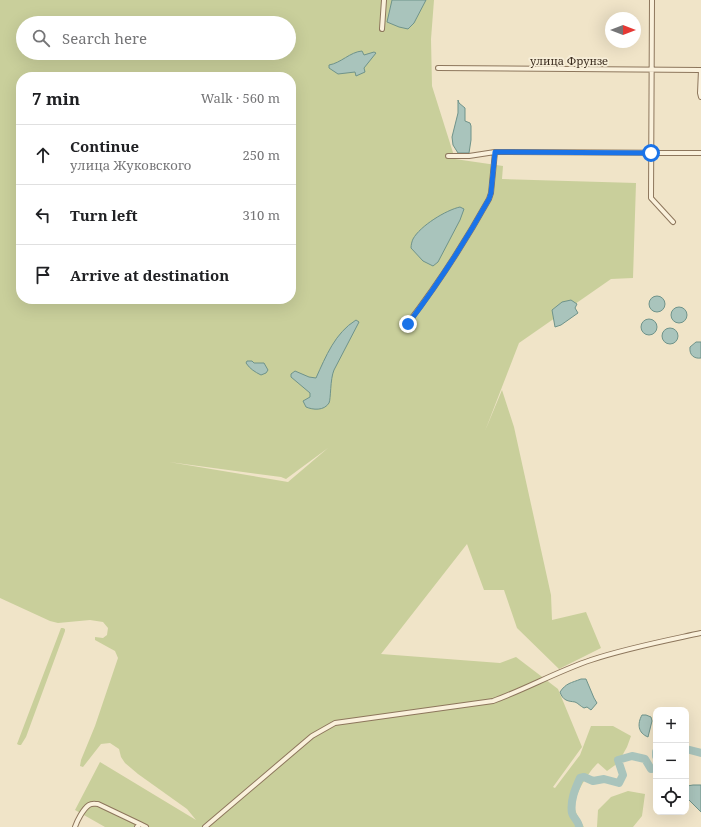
<!DOCTYPE html>
<html lang="en">
<head>
<meta charset="utf-8">
<style>
	body { margin:0; font-family:"Noto Serif",serif; background:#f2f2f2; color:#202124 }
	.controls { position:absolute; right:12px; bottom:12px; display:grid; overflow:hidden; border-radius:8px; box-shadow:0 4px 16px #0002 }
	.controls button { width:36px; height:36px; display:grid; place-items:center; padding:0; border:0; border-bottom:1px solid #e0e0e0; background:#fff; color:#202124; font:20px sans-serif }
	.compass { position:absolute; left:605px; top:12px; width:36px; height:36px; border-radius:50%; background:#fff; box-shadow:0 4px 16px #0002; rotate:90deg }
	.stop { position:absolute; width:12px; height:12px; margin:-9px; border:3px solid #1a73e8; border-radius:50%; background:#fff }
	.stop.end { background:#1a73e8; border-color:#fff; box-shadow:0 1px 4px #0008 }
	.list { margin:0; padding:0; list-style:none }
	h2 { display:flex; justify-content:space-between; align-items:center; height:52px; margin:0; padding:0 16px; font-size:17px }
	h2 small { font-size:13px; font-weight:400; color:#757577 }
	.list li { display:grid; grid-template-columns:26px 1fr auto; gap:12px; align-items:center; box-sizing:border-box; height:60px; padding:0 16px; border-top:1px solid #e0e0e0 }
	.list b { display:block; font-size:15px; white-space:nowrap }
	.list p { margin:0; font-size:13px; white-space:nowrap; color:#757577 }
	.list em { font-size:13px; font-style:normal; color:#757577 }
	.icon { flex:none; width:22px; height:22px; fill:none; stroke:currentColor; stroke-width:2; stroke-linecap:round; stroke-linejoin:round }
	.map { position:relative; flex:none; width:701px; height:827px; overflow:hidden }
	.search { position:absolute; background:#fff; box-shadow:0 4px 16px #0002; left:16px; top:16px; width:280px; height:44px; display:flex; align-items:center; gap:10px; box-sizing:border-box; padding:0 14px; border-radius:22px; color:#757577; font-size:15px }
	.panel { position:absolute; background:#fff; box-shadow:0 4px 16px #0002; left:16px; top:72px; width:280px; height:232px; border-radius:16px }
	.map>svg:first-child { display:block }
	.green { fill:#c9cf9b; fill-rule:evenodd }
	.water { fill:#a9c4bc; stroke:#6f938a }
	.lines { fill:none; stroke-linecap:round; stroke-linejoin:round }
	.river { stroke:#a9c4bc; stroke-width:8 }
	.street-casing { stroke:#8d765c; stroke-width:6 }
	.street { stroke:#faf1dc; stroke-width:4 }
	.route { stroke:#1a73e8; stroke-width:5 }
	.labels { text-anchor:middle; dominant-baseline:central; stroke-width:3.5; stroke-linejoin:round; paint-order:stroke }
	.street-label { font-size:11px; fill:#3d2e20; stroke:#f7eed8 }
</style>
</head>
<body>
<div class="map">
<svg width="701" height="827" viewBox="0 0 701 827">
	<rect width="100%" height="100%" fill="#f0e4c8"/>
	<!-- green -->
	<path class="green" d="M0,0H434L431,39L432,86L455,159L503,166L502,179L636,183L633,278L611,279L519,343L485,431L502,390L514,427L551,595L552,620L586,612L601,648L559,669L517,628L504,590H484L467,544L381,654L500,663L516,657L558,689L582,747L553,787L555,788L580,755L591,726H613L631,736L627,747L618,763L607,771L598,763C589,771 572,797 575,810C577,816 581,821 584,827H105L75,810L100,762L196,820L187,809L138,774L125,763L121,757L119,749L110,743L101,744L83,767L80,766L81,760L95,726L118,658L115,651L95,640V637L103,638L107,635L108,628L103,622L90,620L58,623L50,621L0,598ZM23,23H289V53H23ZM21,77H291V299H21ZM328,448L288,482L169,462L281,477L286,479Z
		M61,628H63L65,629V631L26,737L21,745H19L17,744Z
		M628,791L645,794L642,816L633,827H597L598,810L611,797Z"/>
	<!-- water -->
	<path class="water" d="M392,0H426L414,23L408,29L399,27L387,22Z
		M362,51L364,55L374,52L376,53L364,68L365,72L356,76L355,72L338,74L329,68V65C341,63 350,52 362,51Z
		M458,100L459,103L465,108V121L470,123L471,126V140L469,153H458L453,145L452,137L458,113Z
		M460,207L464,209L460,220L438,262L433,266L423,261L411,248C411,245 412,241 413,239C420,226 446,210 460,207Z
		M649 304a8 8 0 1 1 16 0a8 8 0 1 1-16 0Z
		M571,300L577,304L575,308L578,313L561,325L555,327L552,310L562,302Z
		M671 315a8 8 0 1 1 16 0a8 8 0 1 1-16 0Z
		M641 327a8 8 0 1 1 16 0a8 8 0 1 1-16 0Z
		M356,320L359,322C351,338 342,354 334,370C330,379 331,399 329,403C324,411 313,410 306,407L303,401L310,397V393L291,377V374L295,371L309,377L316,378C326,356 335,333 356,320Z
		M662 336a8 8 0 1 1 16 0a8 8 0 1 1-16 0Z
		M696,342H701V358C694,359 689,355 690,347Z
		M247,361H252L254,363H264L268,370L266,373L261,375C255,372 250,369 246,363Z
		M581,679H586L594,698L597,703L591,710L587,707L584,708C580,706 578,703 575,702C568,701 563,701 560,692C566,683 571,683 581,679Z
		M642,715H646L651,717L652,721L648,737C638,733 637,724 642,715Z
		M693,785H701V812L686,797L687,786Z"/>
	<g class="lines">
		<!-- river -->
		<path class="river" d="M686,749L701,753
			M656,752V756
			M579,827C579,821 573,818 572,813C570,801 575,789 580,778L584,777L593,781L604,779L619,783L623,775L618,760L632,756L645,759L651,769L656,768"/>
		<!-- street casing -->
		<g class="street-casing">
			<path id="street" d="M652,0L651,198L673,222
				M382,29L384,0
				M438,68L700,70
				M701,70L700,93L701,97
				M448,156H469L495,152L701,153
				M408,323C438,284 465,242 489,199L491,193L495,152
				M75,827C77,821 83,809 89,805C92,803 95,804 98,804L140,824
				M137,827L140,824L146,827
				M205,827L312,736L335,723L493,701C526,689 558,671 591,660C627,648 664,641 701,633"/>
		</g>
		<!-- street -->
		<use href="#street" class="street"/>
	</g>
	<g class="lines">
		<!-- route -->
		<path class="route" d="M408,324C438,284 465,242 489,199L491,193L495,152L651,153"/>
	</g>
	<g class="labels">
		<!-- street labels -->
		<g class="street-label">
			<text x="569" y="60">улица Фрунзе</text>
		</g>
	</g>
</svg>
<div class="controls">
<button>+</button>
<button>−</button>
<button><svg class="icon" aria-label="locate" viewBox="0 0 24 24"><circle cx="12" cy="12" r="6"/><path d="M12 2v4M12 18v4M2 12h4M18 12h4"/></svg></button>
</div>
<svg class="compass" viewBox="-18 -18 36 36"><path d="M0-13l5 13h-10z" fill="#e53935"/><path d="M0 13l5-13h-10z" fill="#757577"/></svg>
<div class="stop" style="left:651px;top:153px"></div>
<div class="stop end" style="left:408px;top:324px"></div>
<div class="search"><svg class="icon" aria-label="search" viewBox="0 0 24 24"><circle cx="10" cy="10" r="6"/><path d="M15 15l6 6"/></svg>Search here</div>
<section class="panel">
<h2>7 min<small>Walk · 560 m</small></h2>
<ul class="list">
<li><svg class="icon" aria-label="ahead" viewBox="0 0 24 24"><path d="M12 20V5M6 11l6-6 6 6"/></svg><div><b>Continue</b><p>улица Жуковского</p></div><em>250 m</em></li>
<li><svg class="icon" aria-label="left" viewBox="0 0 24 24"><path d="M17 20v-9H6M10 6l-5 5 5 5"/></svg><div><b>Turn left</b></div><em>310 m</em></li>
<li><svg class="icon" aria-label="arrive" viewBox="0 0 24 24"><path d="M6 21V4h12l-3 4 3 4H6"/></svg><div><b>Arrive at destination</b></div></li>
</ul>
</section>
</div>
</body>
</html>
